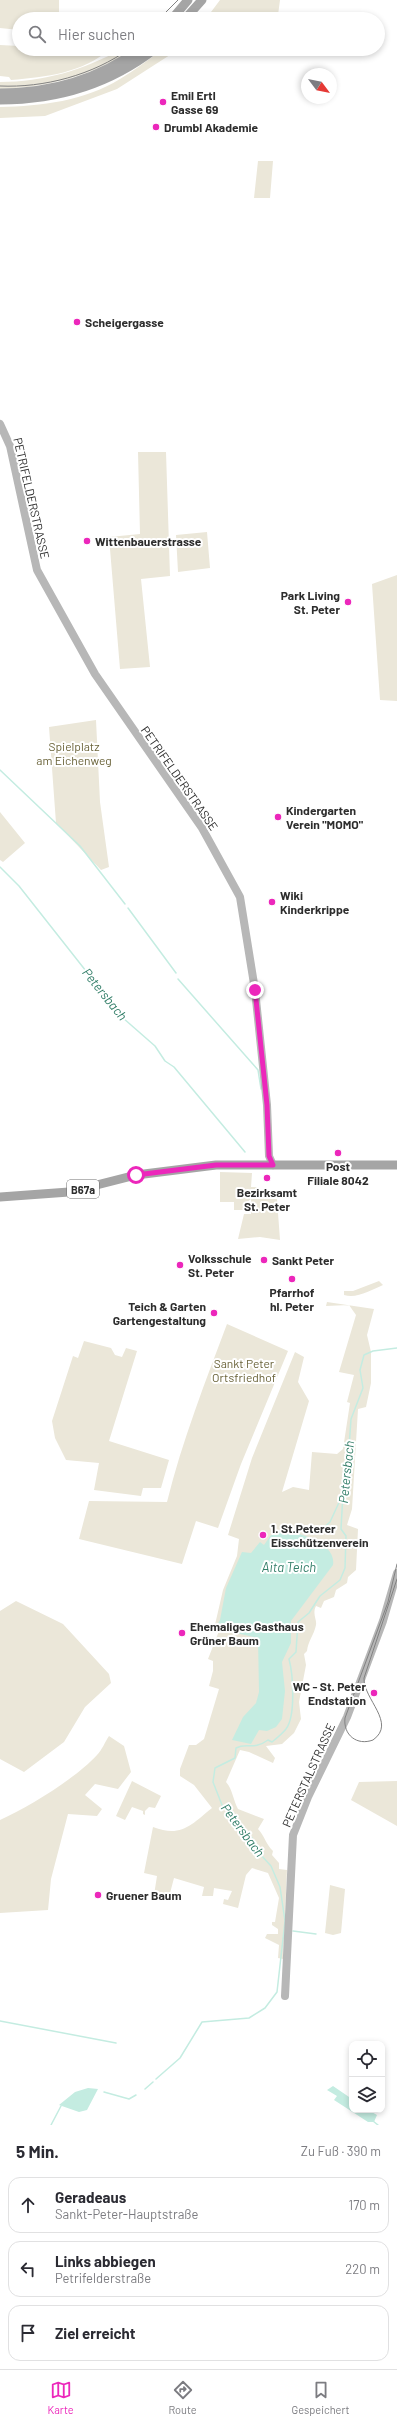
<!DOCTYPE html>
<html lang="de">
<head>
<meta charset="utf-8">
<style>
	body { margin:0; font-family:Barlow,sans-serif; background:#f7f7f7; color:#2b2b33 }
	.controls { position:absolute; right:12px; bottom:12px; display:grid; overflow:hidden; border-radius:8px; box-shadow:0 2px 6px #0003 }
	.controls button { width:36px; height:36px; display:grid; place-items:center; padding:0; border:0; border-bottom:1px solid #e1e1e2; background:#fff; color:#2b2b33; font:20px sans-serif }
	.compass { position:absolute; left:301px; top:68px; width:36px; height:36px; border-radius:50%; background:#fff; box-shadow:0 2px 6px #0003; rotate:122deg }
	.stop { position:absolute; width:12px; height:12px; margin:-9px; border:3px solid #ec27bb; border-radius:50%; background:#fff }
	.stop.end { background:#ec27bb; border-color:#fff; box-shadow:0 1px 4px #0008 }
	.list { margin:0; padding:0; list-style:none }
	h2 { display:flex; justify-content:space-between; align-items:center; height:52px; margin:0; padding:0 16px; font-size:17px }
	h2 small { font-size:13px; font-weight:400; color:#7c7c81 }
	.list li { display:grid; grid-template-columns:26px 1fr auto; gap:12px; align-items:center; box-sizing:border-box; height:56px; margin:0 8px 8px; padding:0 8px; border:1px solid #e1e1e2; border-radius:12px }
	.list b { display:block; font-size:15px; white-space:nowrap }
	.list p { margin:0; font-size:13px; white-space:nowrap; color:#7c7c81 }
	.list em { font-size:13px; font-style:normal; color:#7c7c81 }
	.icon { flex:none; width:22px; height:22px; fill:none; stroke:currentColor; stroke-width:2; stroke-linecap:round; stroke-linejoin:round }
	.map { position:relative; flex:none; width:397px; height:2125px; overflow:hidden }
	.search { position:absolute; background:#fff; box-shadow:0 2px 6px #0003; left:12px; right:12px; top:12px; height:44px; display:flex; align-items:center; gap:10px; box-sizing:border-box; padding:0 14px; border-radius:22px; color:#7c7c81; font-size:15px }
	.sheet { height:244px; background:#fff }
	nav { display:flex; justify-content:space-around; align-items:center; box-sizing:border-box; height:56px; border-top:1px solid #e1e1e2; background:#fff; font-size:11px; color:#7c7c81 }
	nav a { display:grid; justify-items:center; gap:2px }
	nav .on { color:#ec27bb }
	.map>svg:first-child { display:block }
	.green { fill:#ebe7d9 }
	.water { fill:#c4ece1 }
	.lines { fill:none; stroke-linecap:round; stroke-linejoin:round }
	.stream { stroke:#c4ece1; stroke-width:1.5 }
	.secondary { stroke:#b7b7b7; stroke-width:8 }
	.primary { stroke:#a5a5a5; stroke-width:9 }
	.tram { stroke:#828282; stroke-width:1 }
	.route { stroke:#ec27bb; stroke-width:5 }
	.poi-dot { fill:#ec27bb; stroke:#fff; stroke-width:1.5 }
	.labels { text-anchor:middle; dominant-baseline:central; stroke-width:4; stroke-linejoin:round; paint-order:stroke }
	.shield { fill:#fff; stroke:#6c6c6c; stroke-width:1 }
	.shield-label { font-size:11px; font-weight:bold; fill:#2d2d2d }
	.poi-label { font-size:12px; font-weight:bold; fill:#2d2d2d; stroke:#fff; text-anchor:start }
	.street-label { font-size:12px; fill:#2d2d2d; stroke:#fff }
	.park-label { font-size:12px; fill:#6a6339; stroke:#fff }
	.water-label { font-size:13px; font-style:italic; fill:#327e68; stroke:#fff }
</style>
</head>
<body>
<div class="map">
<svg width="397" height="2125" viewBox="0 0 397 2125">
	<rect width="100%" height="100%" fill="#fff"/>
	<!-- green -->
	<path class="green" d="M0,0H59V19H19V30L0,28Z
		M220,0H280L278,15C260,25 231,15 211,12Z
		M19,44V49H110C83,73 46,77 11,80L9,77L0,76V45L19,46Z
		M122,49H133C93,76 49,87 0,89V82C44,82 83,70 122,49Z
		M163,49H174L173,53L117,89L45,116L0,118V107C42,106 84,101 120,79C135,70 149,59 163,49Z
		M258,161H273L270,198H254Z
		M138,452H166L170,576L141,579L150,667L120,669L109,537L140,534Z
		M207,532L210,568L178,572L176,535Z
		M397,575V701L380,700L372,584Z
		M96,720L100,802L109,867L101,870L56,823L49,727Z
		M0,812L25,843L3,862L0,860Z
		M220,1172L252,1173L251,1187H257L256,1198L277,1199L280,1240L260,1237L238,1239L244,1214H251V1199L246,1203V1210H234V1202H220Z
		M379,1281L383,1285C371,1290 357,1299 344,1295V1291H353Z
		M327,1302L374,1309L367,1335L371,1352V1383L366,1407L358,1409L352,1509L347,1525L358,1529L356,1570L348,1577L347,1583L336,1590L334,1597L324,1601L321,1608L316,1606C312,1614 317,1619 316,1625C314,1635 308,1641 307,1651L304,1654L306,1665L299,1702L301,1719L294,1733L282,1744L266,1746L275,1758L273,1763L249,1752L240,1750L226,1782C233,1790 233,1800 238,1809L264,1819L258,1829C264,1835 267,1846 273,1851L272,1855L279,1863V1869L287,1870L283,1959L278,1958L279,1945L265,1938L267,1934H278V1929L272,1925V1922H275L279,1898L268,1873L252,1868L246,1875L238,1908L223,1904L224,1899L228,1900L232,1891L214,1888L213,1896H202L204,1887L174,1878L169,1897L154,1895L157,1876L144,1873L153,1827C181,1838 191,1825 212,1808L194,1785L180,1776V1769L189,1745H196L204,1739L219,1689L209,1686L213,1671V1661L208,1659L219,1631L214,1629L223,1590L237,1556L239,1539L228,1535L252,1458L295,1352L304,1357L298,1382L309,1401L282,1492L293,1487L309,1490L312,1452L337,1454L343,1449L350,1403L347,1402L354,1375L339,1372L356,1315L349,1305L326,1306Z
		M227,1324L288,1351L241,1464L218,1528L196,1521L182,1564L79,1539L89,1501L167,1502C182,1441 206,1380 227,1324Z
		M84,1341L111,1348L115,1355L122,1357L126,1348L137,1351L109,1441L169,1460L161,1488H143L141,1496L94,1490L99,1463L66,1460L55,1438L52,1421L73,1356L78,1358Z
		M16,1601L63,1624L109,1674L111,1683L85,1707L64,1742L24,1772L0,1759V1611Z
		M109,1736L124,1746L131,1772L118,1789L95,1784L85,1795L102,1809L97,1816L68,1814L51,1879L48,1910L0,1913V1820C29,1807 76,1778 97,1755C102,1750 105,1742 109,1736Z
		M132,1781L161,1796L155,1808L149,1807L145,1811V1815L143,1814V1811L132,1807L125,1820L116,1816Z
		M397,1781V1826L351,1800L359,1782Z
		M330,1885L345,1889L341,1933L333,1935L325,1933Z"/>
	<!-- water -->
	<path class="water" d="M281,1530C296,1532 337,1542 333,1565L291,1621V1643L282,1662L285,1691L282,1719L276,1727L267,1731L259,1730L251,1744L232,1740L243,1717L256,1703L259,1692L258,1638L227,1631L217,1625L220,1620L226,1588L242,1552L251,1553L260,1542L264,1545L271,1535H277Z
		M333,2086L352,2099V2110H368L377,2115L374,2122H368L334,2100L337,2096L327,2090Z
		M88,2088L98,2089L87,2110L79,2112L59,2105L75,2092Z"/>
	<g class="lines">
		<!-- stream -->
		<path class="stream" d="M0,770L80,846L125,904
			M0,867L19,886L123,1018L155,1046L165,1061L174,1067L245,1152
			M128,908L176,973
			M178,979L258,1070L261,1089
			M319,1532L330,1522L342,1496
			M293,1931L316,1934
			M0,2021L116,2043
			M156,2079L180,2058L202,2022L249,2018L265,2008L277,1992L285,1921L280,1887L271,1866L261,1855L252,1838L222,1805L213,1782L215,1768L235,1758L236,1748C247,1742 253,1751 268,1740L272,1742C277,1738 282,1734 286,1729C296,1716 293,1674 289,1659L296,1652L298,1622L309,1613L320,1596L340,1580L345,1568L346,1536L341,1529L344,1475L348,1462L351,1419L363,1388L360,1370L364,1355L373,1351L397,1348
			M145,2089L153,2082
			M104,2092L129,2099L136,2095
			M373,2121L378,2125
			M51,2125L61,2106"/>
		<!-- secondary -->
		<path class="secondary" d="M0,424L10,446L37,570L95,674L202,828L240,897L255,990L267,1105L269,1156L273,1165
			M285,1996L293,1835L308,1797L347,1717L383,1621L397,1573"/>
		<!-- primary -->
		<path class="primary" d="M172,19L188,0
			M185,19L202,0
			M0,93C50,93 99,79 140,49
			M0,100C56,100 110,84 155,49
			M0,1197L69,1192L136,1175L216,1165H397"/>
		<!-- tram -->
		<path class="tram" d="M159,19L178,0
			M0,86C44,88 93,75 129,49
			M397,1564L388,1602L345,1718C343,1735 357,1746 373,1740C397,1723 363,1699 364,1678L397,1579"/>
	</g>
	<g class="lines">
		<!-- route -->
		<path class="route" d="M136,1175L216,1165H273L269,1156L267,1105L255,990"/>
	</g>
	<!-- markers -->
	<g class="poi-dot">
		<circle cx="163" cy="102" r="4"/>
		<circle cx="156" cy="127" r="4"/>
		<circle cx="77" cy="322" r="4"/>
		<circle cx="87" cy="541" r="4"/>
		<circle cx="348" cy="602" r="4"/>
		<circle cx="278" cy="817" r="4"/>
		<circle cx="272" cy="902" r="4"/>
		<circle cx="338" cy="1153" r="4"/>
		<circle cx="267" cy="1178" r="4"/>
		<circle cx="264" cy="1260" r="4"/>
		<circle cx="180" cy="1265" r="4"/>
		<circle cx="292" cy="1279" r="4"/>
		<circle cx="214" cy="1313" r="4"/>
		<circle cx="263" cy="1535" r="4"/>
		<circle cx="182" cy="1633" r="4"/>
		<circle cx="374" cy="1693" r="4"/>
		<circle cx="98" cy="1895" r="4"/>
	</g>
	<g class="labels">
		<!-- shield labels -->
		<rect class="shield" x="67" y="1180" width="32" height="18" rx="3"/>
		<g class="shield-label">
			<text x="83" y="1189">B67a</text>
		</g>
		<!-- poi labels -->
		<g class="poi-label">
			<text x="171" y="95">Emil Ertl<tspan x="171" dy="14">Gasse 69</tspan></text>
			<text x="164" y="127">Drumbl Akademie</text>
			<text x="85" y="322">Scheigergasse</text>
			<text x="95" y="541">Wittenbauerstrasse</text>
			<text x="340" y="595" text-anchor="end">Park Living<tspan x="340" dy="14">St. Peter</tspan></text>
			<text x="286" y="810">Kindergarten<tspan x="286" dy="14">Verein "MOMO"</tspan></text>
			<text x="280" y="895">Wiki<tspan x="280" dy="14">Kinderkrippe</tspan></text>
			<text x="338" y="1166" text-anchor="middle">Post<tspan x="338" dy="14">Filiale 8042</tspan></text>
			<text x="267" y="1192" text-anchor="middle">Bezirksamt<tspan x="267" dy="14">St. Peter</tspan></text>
			<text x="188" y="1258">Volksschule<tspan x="188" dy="14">St. Peter</tspan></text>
			<text x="272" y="1260">Sankt Peter</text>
			<text x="292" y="1292" text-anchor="middle">Pfarrhof<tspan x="292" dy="14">hl. Peter</tspan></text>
			<text x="206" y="1306" text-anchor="end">Teich &amp; Garten<tspan x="206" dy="14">Gartengestaltung</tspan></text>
			<text x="271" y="1528">1. St.Peterer<tspan x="271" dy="14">Eisschützenverein</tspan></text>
			<text x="190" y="1626">Ehemaliges Gasthaus<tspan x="190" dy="14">Grüner Baum</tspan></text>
			<text x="366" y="1686" text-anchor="end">WC - St. Peter<tspan x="366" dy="14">Endstation</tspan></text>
			<text x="106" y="1895">Gruener Baum</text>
		</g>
		<!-- street labels -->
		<g class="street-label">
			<text transform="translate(32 498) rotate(77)">PETRIFELDERSTRASSE</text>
			<text transform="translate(180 778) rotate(55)">PETRIFELDERSTRASSE</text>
			<text transform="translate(308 1775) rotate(-66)">PETERSTALSTRASSE</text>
		</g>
		<!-- park labels -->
		<g class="park-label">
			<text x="74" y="746">Spielplatz<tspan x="74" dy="14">am Eichenweg</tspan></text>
			<text x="244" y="1363">Sankt Peter<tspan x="244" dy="14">Ortsfriedhof</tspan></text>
		</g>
		<!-- water labels -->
		<g class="water-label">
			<text transform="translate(105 994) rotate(51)">Petersbach</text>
			<text transform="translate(346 1472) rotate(-84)">Petersbach</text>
			<text x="289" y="1567">Aita Teich</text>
			<text transform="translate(243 1830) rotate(53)">Petersbach</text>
		</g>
	</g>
</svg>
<div class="controls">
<button><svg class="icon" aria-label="locate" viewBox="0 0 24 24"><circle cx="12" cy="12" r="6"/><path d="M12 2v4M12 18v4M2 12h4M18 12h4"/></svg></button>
<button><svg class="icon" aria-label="layers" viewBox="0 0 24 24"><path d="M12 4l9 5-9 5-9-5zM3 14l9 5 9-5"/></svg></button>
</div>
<svg class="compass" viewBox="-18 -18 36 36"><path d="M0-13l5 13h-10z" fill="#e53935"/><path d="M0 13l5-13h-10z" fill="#7c7c81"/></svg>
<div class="stop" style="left:136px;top:1175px"></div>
<div class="stop end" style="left:255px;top:990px"></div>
<div class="search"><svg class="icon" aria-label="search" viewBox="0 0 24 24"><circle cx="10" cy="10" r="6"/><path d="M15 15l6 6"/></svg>Hier suchen</div>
</div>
<section class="sheet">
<h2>5 Min.<small>Zu Fuß · 390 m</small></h2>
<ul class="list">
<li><svg class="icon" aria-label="ahead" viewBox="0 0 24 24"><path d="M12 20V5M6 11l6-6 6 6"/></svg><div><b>Geradeaus</b><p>Sankt-Peter-Hauptstraße</p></div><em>170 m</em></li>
<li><svg class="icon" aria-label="left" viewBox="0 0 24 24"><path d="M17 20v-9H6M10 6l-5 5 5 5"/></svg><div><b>Links abbiegen</b><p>Petrifelderstraße</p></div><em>220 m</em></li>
<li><svg class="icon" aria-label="arrive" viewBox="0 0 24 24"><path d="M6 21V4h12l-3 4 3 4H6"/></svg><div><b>Ziel erreicht</b></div></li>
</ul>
</section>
<nav>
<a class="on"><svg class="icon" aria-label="map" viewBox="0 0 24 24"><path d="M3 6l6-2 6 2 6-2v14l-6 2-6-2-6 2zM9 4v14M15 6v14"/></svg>Karte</a>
<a><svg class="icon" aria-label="directions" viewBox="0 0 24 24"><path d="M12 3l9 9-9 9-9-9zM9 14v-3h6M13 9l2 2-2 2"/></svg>Route</a>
<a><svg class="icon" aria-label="saved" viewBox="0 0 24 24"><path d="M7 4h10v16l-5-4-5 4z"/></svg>Gespeichert</a>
</nav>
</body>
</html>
